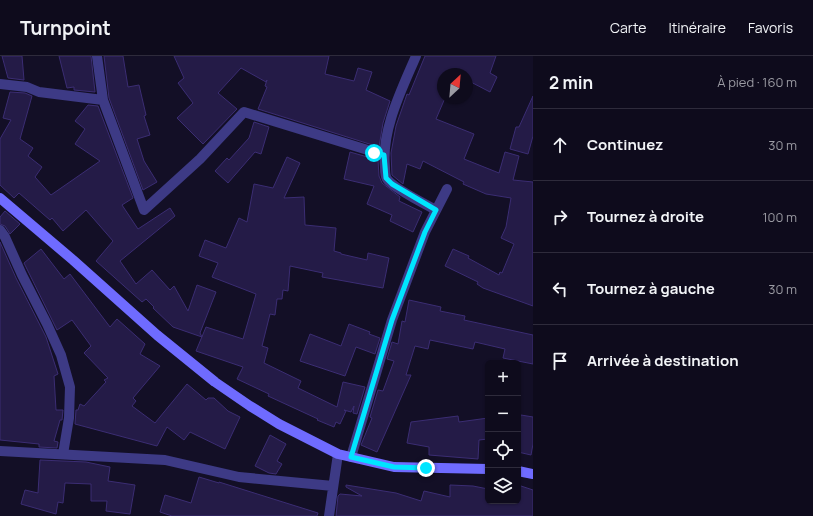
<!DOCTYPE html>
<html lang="fr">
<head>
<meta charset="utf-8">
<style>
	body { margin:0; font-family:Manrope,sans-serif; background:#171425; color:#f1f3f6 }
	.controls { position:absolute; right:12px; bottom:12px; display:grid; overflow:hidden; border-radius:6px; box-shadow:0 1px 3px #0004 }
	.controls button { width:36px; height:36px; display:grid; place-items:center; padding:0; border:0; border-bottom:1px solid #2e2b3b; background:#0e0b1c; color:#f1f3f6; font:20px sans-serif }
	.compass { position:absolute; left:437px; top:12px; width:36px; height:36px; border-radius:50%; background:#0e0b1c; box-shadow:0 1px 3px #0004; rotate:26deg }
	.stop { position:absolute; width:12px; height:12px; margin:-9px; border:3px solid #00e5ff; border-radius:50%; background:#fff }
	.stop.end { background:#00e5ff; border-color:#fff; box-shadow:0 1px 4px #0008 }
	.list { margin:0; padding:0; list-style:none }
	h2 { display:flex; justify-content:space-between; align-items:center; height:52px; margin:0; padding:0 16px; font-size:17px }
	h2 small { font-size:13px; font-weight:400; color:#9b9ba3 }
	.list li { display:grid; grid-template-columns:26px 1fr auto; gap:12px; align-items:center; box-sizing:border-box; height:72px; padding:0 16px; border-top:1px solid #2e2b3b }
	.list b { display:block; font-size:15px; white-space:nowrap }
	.list em { font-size:13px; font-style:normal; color:#9b9ba3 }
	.icon { flex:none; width:22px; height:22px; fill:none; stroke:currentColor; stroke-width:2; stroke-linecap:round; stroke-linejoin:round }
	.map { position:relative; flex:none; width:533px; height:460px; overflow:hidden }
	header { display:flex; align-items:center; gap:24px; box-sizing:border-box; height:56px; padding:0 20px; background:#0e0b1c; border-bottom:1px solid #2e2b3b }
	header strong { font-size:19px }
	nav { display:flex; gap:22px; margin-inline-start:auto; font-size:14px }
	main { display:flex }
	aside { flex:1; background:#0e0b1c }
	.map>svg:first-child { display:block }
	.building { fill:#241b47; stroke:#3b2d73 }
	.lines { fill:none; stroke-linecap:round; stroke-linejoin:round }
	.street { stroke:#3d3a85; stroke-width:10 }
	.secondary { stroke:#6f6bff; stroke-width:10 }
	.route { stroke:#00e5ff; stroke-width:5 }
</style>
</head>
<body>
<header>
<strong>Turnpoint</strong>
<nav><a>Carte</a><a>Itinéraire</a><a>Favoris</a></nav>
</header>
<main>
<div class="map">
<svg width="533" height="460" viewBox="0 0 533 460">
	<rect width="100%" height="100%" fill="#130f26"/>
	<!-- building -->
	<path class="building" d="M2,0H22L24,24L8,22Z
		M59,0H91L95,36L74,34V31L67,32Z
		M104,0H123L128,31L139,29L146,59L144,60L150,79L137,83L144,105L157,126L143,134L109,42Z
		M174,0H329L325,18L354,25L358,12L372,16L366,34L390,45L383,67L379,91L258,53L267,31L265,30L267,24L266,26L241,12L218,37L237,53L203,88L177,62L193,47L178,27L184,22Z
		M425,0H496L490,17L497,21L490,36L467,24V18H443V42H445L436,63L474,78L464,103L499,117L505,96L519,100L513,124L533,126V250L483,232L477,228L478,226L445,210L453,193L469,200L468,202L499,219L500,216L502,217L514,188L501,182L506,171L511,142L486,138L463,128L464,126L423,105L420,113L407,108L403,128L392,119L391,97L396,70L407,38L409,39Z
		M10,36L25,37L32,40L20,83L33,92L28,100L42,111L35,121L51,139L100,105L75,88L85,73L75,65L88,49L98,50L133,142L122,149L138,173L170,152L175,160L120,205L136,228L152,214L170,234L174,230L188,255L197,229L216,236L200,277L202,281L173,271L153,252L154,251L146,243L142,246L96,205L113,185L86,154L63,175L52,162L50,164L19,137L14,142L0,129V83L11,64L3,62Z
		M533,40V80L528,98L510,93L516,71H519Z
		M254,66L269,71L261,98L255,96L228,127L215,115L227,102L229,104L249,82Z
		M350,96L378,104L379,120L382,127L400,141L399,145L422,156L413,176L390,165L392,159L367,148L374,130L344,123Z
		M287,101L300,107L284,142L304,141L305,169L336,172L334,195L341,197V198L367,204L368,197L389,202L383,232L322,221L323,217L290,210L288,235L283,234L282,243H277L275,259L270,258L262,290L268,292L264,307L301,325L298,332L337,351L343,326L365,331L357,358L353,357L354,350L351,356L344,354L346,355L340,368L336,366L334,371L317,364L318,363L268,340L269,338L237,323L243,311L196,295L206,271L243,283L256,238L212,221L218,207L199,200L205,184L226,192L239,162L247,166L254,128L273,132Z
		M5,155L20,168L10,178L5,170L0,168V161Z
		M0,186L16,222L46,281L58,318L54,320L56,354H63L62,364H60L54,385L58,386L57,392L39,391V388L0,384Z
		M41,193L64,223L70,218L110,271L117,263L145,288L140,298L160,310L133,342L136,345L132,350L155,367L187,328L206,344L208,342H214L228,355L240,361L225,393L190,376L184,384L167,371L157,390L75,368L76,354H78L80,348L84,350L106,326L104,324L108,322L84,297L91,290L72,264L57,274L24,207Z
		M409,244L441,251L440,255L465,260L464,264L533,279V308L503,302L505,293L475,286L473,293L430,284L428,293L415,290L406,319H411L377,396L361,389L372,362L370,361L378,334L383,335L394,305L387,303L392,286L398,288L402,265L405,266Z
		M349,268L370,276L369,278L380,282L375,298L356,291L345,320L300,305L310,278L341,290Z
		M521,359L533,361V388L531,399L518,396V371Z
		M458,360L459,366L488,362V383L479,384L478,403L429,399V391L407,387L411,366Z
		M270,379L286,388L277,405L282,408L276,418L269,417L255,410Z
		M40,404L86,406L110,411L108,425L135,429L130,458L106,455L107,445H91V428L65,427L63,447L58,446L56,458L21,448L25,434L38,437Z
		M199,421L219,427V426L318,457L317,460H172L160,456L165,439L191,447Z
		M346,429L396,437L421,445L424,435L450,441V429L473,430L488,433V445H518V429L533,434V460H336L338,440L340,438L362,440L346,431Z"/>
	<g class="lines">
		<!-- street -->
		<path class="street" d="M97,0L103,44L144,154L200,103L244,56L384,99
			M416,0C402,33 381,74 385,111C385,115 385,120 387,123C393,132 425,148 436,154
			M0,28L27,31L39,36L103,44
			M0,174L5,181L22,219L47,268L61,299L70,331L69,362L63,398
			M0,395L165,404L239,421L333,430
			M351,401L392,264L425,176L447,133
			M329,460L338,398"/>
		<!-- secondary -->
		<path class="secondary" d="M0,142L73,204L157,279L215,326L250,350L279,368L338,398L394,411L488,413
			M518,415L533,418"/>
	</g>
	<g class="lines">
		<!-- route -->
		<path class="route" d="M374,97L384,99L386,122L392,128L436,154L425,176L392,264L351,401L394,411L426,412"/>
	</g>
</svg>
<div class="controls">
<button>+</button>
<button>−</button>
<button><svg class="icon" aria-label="locate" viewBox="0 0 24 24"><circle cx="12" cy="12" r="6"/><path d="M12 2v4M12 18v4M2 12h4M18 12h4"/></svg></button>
<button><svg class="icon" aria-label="layers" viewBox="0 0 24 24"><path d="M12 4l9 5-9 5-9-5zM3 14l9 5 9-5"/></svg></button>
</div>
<svg class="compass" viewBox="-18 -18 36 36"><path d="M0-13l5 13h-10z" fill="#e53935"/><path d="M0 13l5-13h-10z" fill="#9b9ba3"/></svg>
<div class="stop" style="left:374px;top:97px"></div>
<div class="stop end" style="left:426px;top:412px"></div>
</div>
<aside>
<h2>2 min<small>À pied · 160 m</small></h2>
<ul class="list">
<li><svg class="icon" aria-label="ahead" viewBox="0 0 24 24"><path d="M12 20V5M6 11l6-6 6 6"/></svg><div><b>Continuez</b></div><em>30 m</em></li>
<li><svg class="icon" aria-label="right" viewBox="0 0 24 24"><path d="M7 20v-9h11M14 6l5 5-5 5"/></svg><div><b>Tournez à droite</b></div><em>100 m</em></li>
<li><svg class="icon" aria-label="left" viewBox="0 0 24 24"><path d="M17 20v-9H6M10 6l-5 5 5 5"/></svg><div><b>Tournez à gauche</b></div><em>30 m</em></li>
<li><svg class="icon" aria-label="arrive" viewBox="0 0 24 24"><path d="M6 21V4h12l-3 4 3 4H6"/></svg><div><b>Arrivée à destination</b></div></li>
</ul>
</aside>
</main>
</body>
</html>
